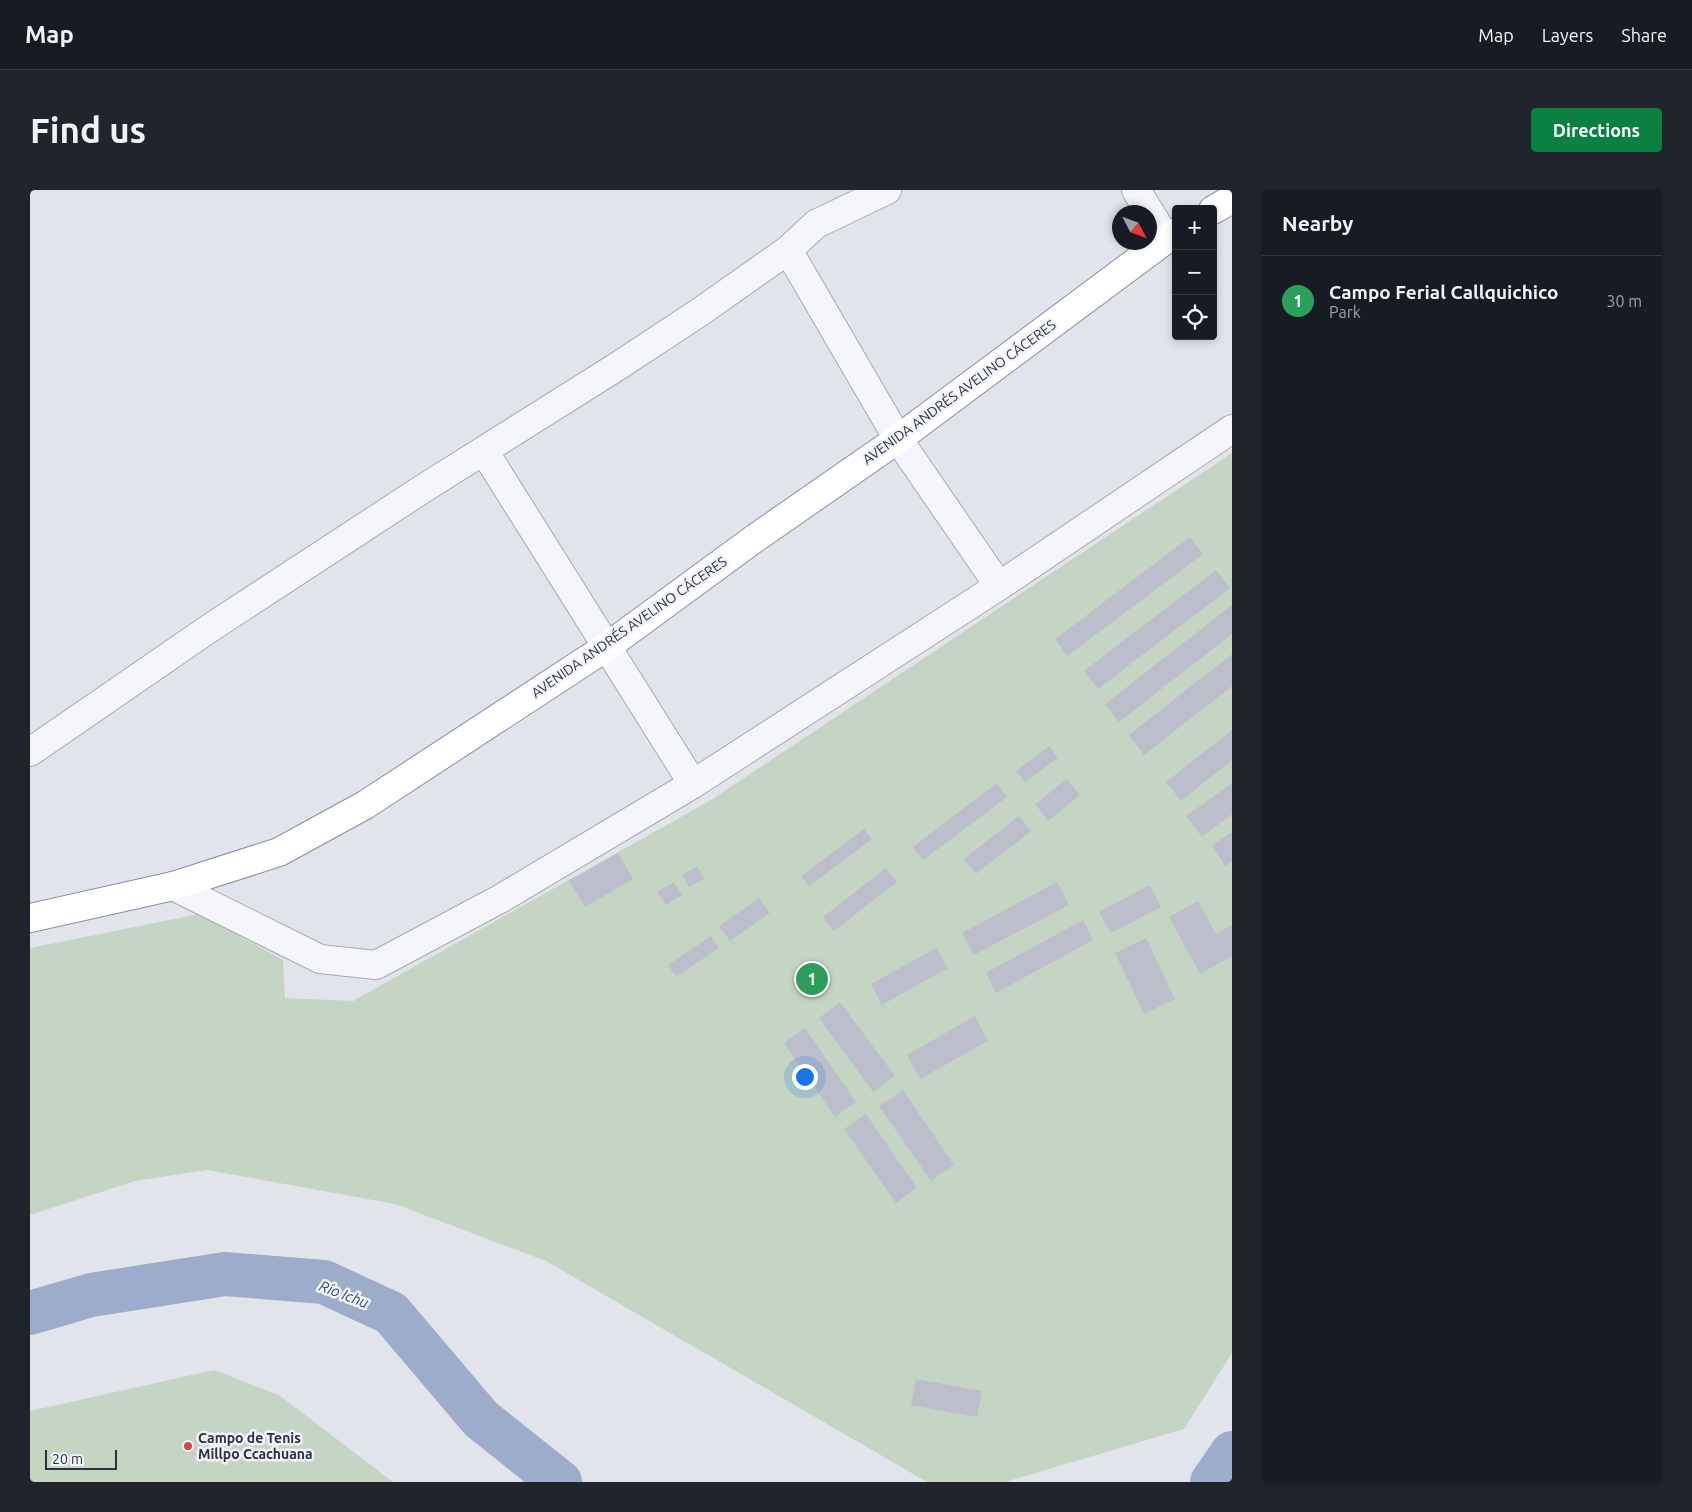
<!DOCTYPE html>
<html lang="en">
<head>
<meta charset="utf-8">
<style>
	body { margin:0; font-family:Ubuntu,sans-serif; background:#20242c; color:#f1f3f6 }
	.controls { position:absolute; right:15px; top:15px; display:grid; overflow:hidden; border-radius:5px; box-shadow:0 2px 8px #0003 }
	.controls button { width:45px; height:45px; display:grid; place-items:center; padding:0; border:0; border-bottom:1px solid #363941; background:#171b24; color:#f1f3f6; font:25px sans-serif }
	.compass { position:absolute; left:1082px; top:15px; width:45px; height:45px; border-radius:50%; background:#171b24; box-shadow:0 2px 8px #0003; rotate:131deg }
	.scale { position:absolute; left:15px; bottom:12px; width:72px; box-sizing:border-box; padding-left:5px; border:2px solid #2a2f43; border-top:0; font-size:14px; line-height:18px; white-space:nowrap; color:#2a2f43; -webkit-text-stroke:4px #f2f3f8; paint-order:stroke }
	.you { position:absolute; left:774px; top:886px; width:18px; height:18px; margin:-12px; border:4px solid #fff; border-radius:50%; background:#1a73e8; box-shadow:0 0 0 8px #1a73e833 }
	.badge { display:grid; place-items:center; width:32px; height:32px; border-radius:50%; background:#0b8043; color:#fff; font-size:16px; font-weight:700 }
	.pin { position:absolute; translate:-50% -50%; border:2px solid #fff; box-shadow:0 1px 5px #0006 }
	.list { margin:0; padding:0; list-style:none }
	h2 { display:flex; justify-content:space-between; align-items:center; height:65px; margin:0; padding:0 20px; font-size:21px }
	h2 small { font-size:16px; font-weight:400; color:#9ea1a6 }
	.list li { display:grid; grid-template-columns:32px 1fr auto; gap:15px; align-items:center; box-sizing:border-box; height:90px; padding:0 20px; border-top:1px solid #363941 }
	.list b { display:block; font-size:19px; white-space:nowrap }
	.list p { margin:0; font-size:16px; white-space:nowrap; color:#9ea1a6 }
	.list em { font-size:16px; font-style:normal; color:#9ea1a6 }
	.icon { flex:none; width:28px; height:28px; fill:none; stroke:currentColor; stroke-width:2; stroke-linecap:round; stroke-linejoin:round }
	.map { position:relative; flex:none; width:1202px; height:1292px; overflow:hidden; border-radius:5px }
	header { display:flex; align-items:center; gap:30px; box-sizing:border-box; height:70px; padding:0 25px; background:#171b24; border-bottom:1px solid #363941 }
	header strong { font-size:24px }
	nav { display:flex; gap:28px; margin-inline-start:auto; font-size:18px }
	.intro { display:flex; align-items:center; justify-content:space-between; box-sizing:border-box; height:120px; padding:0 30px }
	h1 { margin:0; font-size:35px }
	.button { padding:12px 22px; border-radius:5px; background:#0b8043; color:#fff; font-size:18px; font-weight:700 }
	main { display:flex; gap:30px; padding:0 30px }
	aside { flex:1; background:#171b24; border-radius:5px; box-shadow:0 2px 8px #0003 }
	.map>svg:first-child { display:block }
	.green { fill:#c5d5c3 }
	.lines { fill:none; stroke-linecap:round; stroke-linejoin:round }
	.river { stroke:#9daccb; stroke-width:44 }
	.building { fill:#bcbfcb }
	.minor-casing { stroke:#a7aab5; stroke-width:30 }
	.trunk-casing { stroke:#898fa2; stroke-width:30 }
	.minor { stroke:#f5f6f9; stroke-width:28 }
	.trunk { stroke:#fff; stroke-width:28 }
	.poi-dot { fill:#d04746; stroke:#f2f3f8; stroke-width:2 }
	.labels { text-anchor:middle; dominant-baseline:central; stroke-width:5; stroke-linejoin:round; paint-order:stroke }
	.street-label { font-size:14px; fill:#2a2f43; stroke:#f2f3f8 }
	.poi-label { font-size:14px; font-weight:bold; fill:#2a2f43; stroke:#f2f3f8; text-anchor:start }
	.water-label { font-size:15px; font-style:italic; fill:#334778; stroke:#f2f3f8 }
</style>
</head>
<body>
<header>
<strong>Map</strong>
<nav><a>Map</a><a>Layers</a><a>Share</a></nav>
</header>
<div class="intro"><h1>Find us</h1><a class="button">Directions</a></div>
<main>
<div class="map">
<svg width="1202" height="1292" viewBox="0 0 1202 1292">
	<rect width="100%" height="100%" fill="#e2e4eb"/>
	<!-- green -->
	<path class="green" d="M1202,263V1163L1154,1239L975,1292H897L516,1071L365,1014L177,980L105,991L0,1025V758L169,724L253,770L255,808L323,811L681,610Z
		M184,1180L249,1205L363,1292H0V1221Z"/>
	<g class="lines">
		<!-- river -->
		<path class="river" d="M0,1123L61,1105L195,1084L294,1092L361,1123L451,1229L530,1292
			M1182,1292L1202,1263"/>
	</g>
	<!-- building -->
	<path class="building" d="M1160,347L1173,364L1037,466L1025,449Z
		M1186,380L1200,398L1068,499L1054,481Z
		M1202,415V444L1089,532L1075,514Z
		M1202,464V496L1114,565L1099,545Z
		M1202,540V570L1151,611L1136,592Z
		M1019,556L1028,568L995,592L986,581Z
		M1037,589L1050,605L1018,631L1005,614Z
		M967,593L977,607L893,670L883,657Z
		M1202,593V624L1172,647L1156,626Z
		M989,626L1001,641L946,684L934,669Z
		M834,639L842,649L779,696L771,686Z
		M1202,642V671L1195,676L1182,655Z
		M588,663L603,689L555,717L539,691Z
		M667,676L674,689L659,697L652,685Z
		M856,678L867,692L804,741L793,727Z
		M644,692L652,705L636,715L627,702Z
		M1027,692L1039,715L944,765L932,743Z
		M1120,695L1131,717L1081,743L1069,722Z
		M729,708L740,723L700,751L689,736Z
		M1168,711L1186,744L1202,735V766L1170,784L1139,727Z
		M1053,730L1063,750L966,803L956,783Z
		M681,746L689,758L646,787L638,775Z
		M1116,748L1145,809L1114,824L1085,763Z
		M906,758L918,778L852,815L841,794Z
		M810,812L865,886L843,902L789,828Z
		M945,826L958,851L890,889L877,865Z
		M775,838L826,912L805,927L754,853Z
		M873,900L924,975L901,991L849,916Z
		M836,924L887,998L866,1013L814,939Z
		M886,1189L952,1201L947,1227L881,1215Z"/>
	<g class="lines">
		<!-- minor casing -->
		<g class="minor-casing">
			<path id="minor" d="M1106,0L1136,48
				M758,60L868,249L969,396
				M454,261L663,594
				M0,562L180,438L391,300L588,176L670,122L758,60L786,34L857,0
				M143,696L290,769L346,775L470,709L663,594L969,396L1202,239"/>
		</g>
		<!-- trunk casing -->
		<g class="trunk-casing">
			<path id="trunk" d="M1183,20L1202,9
				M0,728L143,696L249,662L335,615L578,456L724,349L868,249L1146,42"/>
		</g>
		<!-- minor -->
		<use href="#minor" class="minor"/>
		<!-- trunk -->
		<use href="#trunk" class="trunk"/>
	</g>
	<!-- markers -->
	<circle class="poi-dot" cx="158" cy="1256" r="5"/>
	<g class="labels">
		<!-- street labels -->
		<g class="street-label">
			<text transform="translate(929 202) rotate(-36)">AVENIDA ANDRÉS AVELINO CÁCERES</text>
			<text transform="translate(599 437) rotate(-35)">AVENIDA ANDRÉS AVELINO CÁCERES</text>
		</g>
		<!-- poi labels -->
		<g class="poi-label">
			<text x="168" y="1248">Campo de Tenis<tspan x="168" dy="16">Millpo Ccachuana</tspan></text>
		</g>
		<!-- water labels -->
		<g class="water-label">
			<text transform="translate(314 1104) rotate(21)">Río Ichu</text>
		</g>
	</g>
</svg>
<div class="controls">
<button>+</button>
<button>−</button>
<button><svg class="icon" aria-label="locate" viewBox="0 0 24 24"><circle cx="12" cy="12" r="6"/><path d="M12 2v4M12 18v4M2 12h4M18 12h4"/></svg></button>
</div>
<svg class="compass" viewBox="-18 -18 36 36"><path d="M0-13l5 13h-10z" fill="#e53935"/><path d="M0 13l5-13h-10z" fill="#9ea1a6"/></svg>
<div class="scale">20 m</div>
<div class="you"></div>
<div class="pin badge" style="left:782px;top:789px;background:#2e9e5b">1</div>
</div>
<aside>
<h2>Nearby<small></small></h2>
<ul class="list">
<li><span class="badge" style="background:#2e9e5b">1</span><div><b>Campo Ferial Callquichico</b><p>Park</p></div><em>30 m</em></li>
</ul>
</aside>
</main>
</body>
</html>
